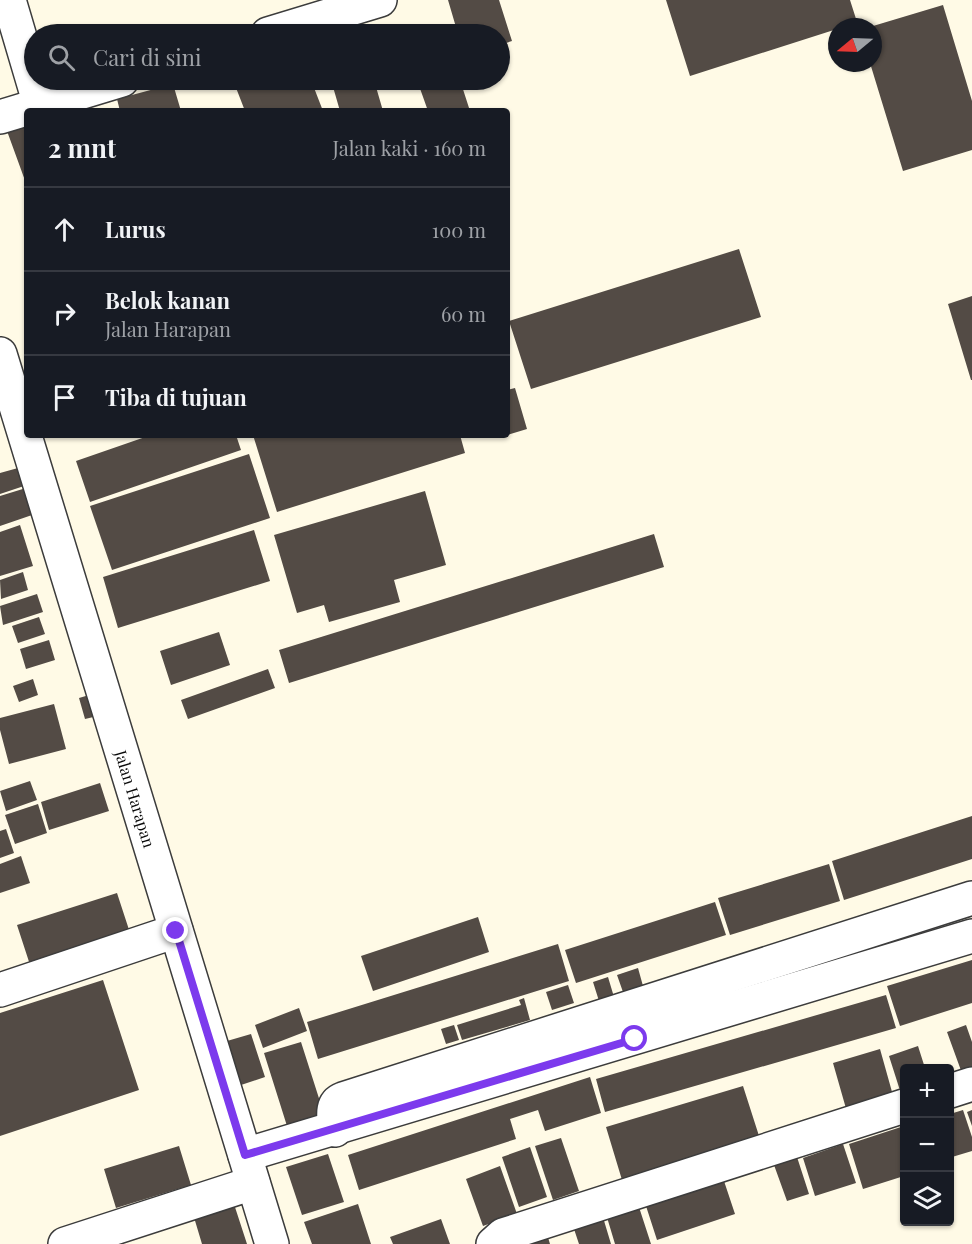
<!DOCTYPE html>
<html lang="id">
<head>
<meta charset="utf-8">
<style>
	body { margin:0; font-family:"Playfair Display",serif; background:#20242c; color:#f1f3f6 }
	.controls { position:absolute; right:18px; bottom:18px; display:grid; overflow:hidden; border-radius:6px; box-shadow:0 2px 4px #0004 }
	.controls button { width:54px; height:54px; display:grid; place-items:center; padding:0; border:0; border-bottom:2px solid #363941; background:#171b24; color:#f1f3f6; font:30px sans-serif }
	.compass { position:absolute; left:828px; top:18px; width:54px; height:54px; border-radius:50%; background:#171b24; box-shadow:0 2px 4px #0004; rotate:251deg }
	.stop { position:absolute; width:18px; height:18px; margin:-14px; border:4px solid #7c3aed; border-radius:50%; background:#fff }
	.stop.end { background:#7c3aed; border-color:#fff; box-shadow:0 2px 6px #0008 }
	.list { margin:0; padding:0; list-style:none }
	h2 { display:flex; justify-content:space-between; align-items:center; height:78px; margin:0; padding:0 24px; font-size:26px }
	h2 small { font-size:20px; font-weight:400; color:#9ea1a6 }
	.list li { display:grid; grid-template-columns:39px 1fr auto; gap:18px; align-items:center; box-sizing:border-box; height:84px; padding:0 24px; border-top:2px solid #363941 }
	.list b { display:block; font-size:22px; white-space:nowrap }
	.list p { margin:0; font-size:20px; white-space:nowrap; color:#9ea1a6 }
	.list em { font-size:20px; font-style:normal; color:#9ea1a6 }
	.icon { flex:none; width:33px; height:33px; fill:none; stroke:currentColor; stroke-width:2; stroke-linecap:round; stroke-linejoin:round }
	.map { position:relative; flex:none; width:972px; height:1244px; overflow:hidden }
	.search { position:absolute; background:#171b24; box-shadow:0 2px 4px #0004; left:24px; top:24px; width:486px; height:66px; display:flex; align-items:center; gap:15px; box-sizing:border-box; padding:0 21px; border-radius:33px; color:#9ea1a6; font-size:22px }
	.panel { position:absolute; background:#171b24; box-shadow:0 2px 4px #0004; left:24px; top:108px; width:486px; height:330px; border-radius:6px }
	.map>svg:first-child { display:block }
	.building { fill:#534b45 }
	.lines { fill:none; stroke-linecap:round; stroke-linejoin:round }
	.minor-casing { stroke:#3c3c3c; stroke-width:36 }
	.minor { stroke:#fff; stroke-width:33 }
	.route { stroke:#7c3aed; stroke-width:8 }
	.labels { text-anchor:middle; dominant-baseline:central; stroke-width:6; stroke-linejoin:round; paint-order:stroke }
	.street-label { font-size:16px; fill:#090909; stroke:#fff }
</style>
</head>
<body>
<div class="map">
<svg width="972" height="1244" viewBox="0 0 972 1244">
	<rect width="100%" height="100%" fill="#fffae6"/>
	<!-- building -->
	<path class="building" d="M448,0H499L512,41L500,45V34H458Z
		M666,0H850L857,22L837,27V29L690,76Z
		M943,5L972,101V150L903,171L870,63H873V26Z
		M233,80H311L323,111H245Z
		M331,80H374L383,111H340Z
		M417,80H460L470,111H428Z
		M173,84L181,111H120L117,99Z
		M27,124V186L7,131Z
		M739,249L761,317L531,389L509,321Z
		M972,296V380H971L948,304Z
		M515,388L527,429L507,435V390Z
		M151,435H236L241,450L90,502L76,461Z
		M253,435H460L465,453L277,512Z
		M249,454L270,518L112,570L90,506Z
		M18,468L24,486L0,494V473Z
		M26,488L35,514L0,526V496Z
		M425,491L446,565L394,580L400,602L329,622L324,605L297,613L274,535Z
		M20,525L33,566L0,576V532Z
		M254,530L270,581L118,628L103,577Z
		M654,534L664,567L289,683L279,650Z
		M23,572L28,590L1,599L0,580Z
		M37,594L43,612L3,625L0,606Z
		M39,617L45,634L18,643L12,626Z
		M219,632L230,665L171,685L160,651Z
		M49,640L55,660L26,669L20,649Z
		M268,669L275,688L188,719L181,700Z
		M33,679L38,695L19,702L13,686Z
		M96,693L102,715L85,719L79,698Z
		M54,704L66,749L9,764L0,730V718Z
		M30,781L37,800L6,811L0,791Z
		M100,783L109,811L49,830L41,802Z
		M38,804L47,833L15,844L5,815Z
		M972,816V859L844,900L832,861Z
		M6,829L14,853L0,858V831Z
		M21,856L30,883L0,893V864Z
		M829,864L840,901L730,935L718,898Z
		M117,893L133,942L33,974L17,925Z
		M715,902L726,935L576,983L565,950Z
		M478,917L489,952L373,991L361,956Z
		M558,944L569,981L318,1059L307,1022Z
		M972,960V1003L900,1026L887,986Z
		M638,968L643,986L623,992L617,975Z
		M608,977L614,997L599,1001L593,982Z
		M103,980L139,1090L0,1136V1013Z
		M568,985L574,1003L552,1010L546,992Z
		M886,995L896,1028L605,1112L596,1079Z
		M524,998L530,1020L462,1040L457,1025L521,1005L519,1000Z
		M299,1008L307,1031L263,1048L255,1025Z
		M454,1025L459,1040L446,1044L441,1029Z
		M966,1025L972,1042V1073L963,1076L947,1032Z
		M251,1034L265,1077L241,1085L227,1041Z
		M301,1042L324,1114L287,1126L264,1053Z
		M918,1046L925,1068H904V1103L889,1056Z
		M880,1049L894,1099L847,1112L833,1063Z
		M590,1077L601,1113L545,1131L538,1110L510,1119L516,1139L359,1190L348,1155Z
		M743,1086L760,1139L622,1180L606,1127Z
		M963,1110L972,1137V1151L952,1157L950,1150V1114Z
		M972,1110V1126L967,1112Z
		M904,1126V1176L863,1189L849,1144Z
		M561,1138L579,1191L553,1200L535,1146Z
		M843,1144L856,1183L815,1196L803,1158Z
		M179,1146L191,1185L116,1208L104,1169Z
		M530,1147L547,1197L519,1207L502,1157Z
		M328,1154L344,1202L302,1215L286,1167Z
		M797,1157L809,1194L787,1201L774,1165Z
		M500,1166L517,1214L483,1226L466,1179Z
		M724,1181L735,1214L657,1240L646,1206Z
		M233,1201L247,1244H202L193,1214Z
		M358,1204L371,1244H312L304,1222Z
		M638,1204L651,1244H615L606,1214Z
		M602,1214L611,1244H579L572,1223Z
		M441,1219L450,1244H393L390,1237Z
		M546,1231L550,1244H529Z"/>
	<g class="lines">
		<!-- minor casing -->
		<g class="minor-casing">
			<g id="minor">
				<path d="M9,0L40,105"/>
				<path d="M268,34L380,0"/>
				<path d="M0,117L122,80"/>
				<path id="s1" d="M0,354L272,1244"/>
				<path d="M0,990L176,931"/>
				<path d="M950,1091L972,1084"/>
				<path d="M335,1130C334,1118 330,1104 343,1099L972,898"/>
				<path d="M245,1155L972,936"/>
				<path d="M65,1244L253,1183"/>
				<path d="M493,1244L503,1235L904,1106"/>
			</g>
		</g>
		<!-- minor -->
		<use href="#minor" class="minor"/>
	</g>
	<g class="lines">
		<!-- route -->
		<path class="route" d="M176,931L245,1155L635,1039"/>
	</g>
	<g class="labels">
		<!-- street labels -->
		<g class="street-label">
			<text stroke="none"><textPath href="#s1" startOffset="465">Jalan Harapan</textPath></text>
		</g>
	</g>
</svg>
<div class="controls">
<button>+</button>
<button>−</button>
<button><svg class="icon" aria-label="layers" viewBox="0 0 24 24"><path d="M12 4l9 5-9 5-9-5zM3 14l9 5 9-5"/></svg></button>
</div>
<svg class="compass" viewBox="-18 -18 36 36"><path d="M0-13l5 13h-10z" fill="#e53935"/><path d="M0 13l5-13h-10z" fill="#9ea1a6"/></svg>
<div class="stop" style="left:635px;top:1039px"></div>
<div class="stop end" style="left:176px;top:931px"></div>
<div class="search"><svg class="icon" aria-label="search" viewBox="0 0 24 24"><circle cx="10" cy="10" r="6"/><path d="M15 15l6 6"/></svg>Cari di sini</div>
<section class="panel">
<h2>2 mnt<small>Jalan kaki · 160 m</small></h2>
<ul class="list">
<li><svg class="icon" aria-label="ahead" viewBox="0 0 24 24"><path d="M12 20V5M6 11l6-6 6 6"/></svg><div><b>Lurus</b></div><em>100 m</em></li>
<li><svg class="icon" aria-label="right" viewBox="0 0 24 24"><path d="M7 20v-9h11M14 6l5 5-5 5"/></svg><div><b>Belok kanan</b><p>Jalan Harapan</p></div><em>60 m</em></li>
<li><svg class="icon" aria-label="arrive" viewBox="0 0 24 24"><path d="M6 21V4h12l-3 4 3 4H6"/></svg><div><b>Tiba di tujuan</b></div></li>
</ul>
</section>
</div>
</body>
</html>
